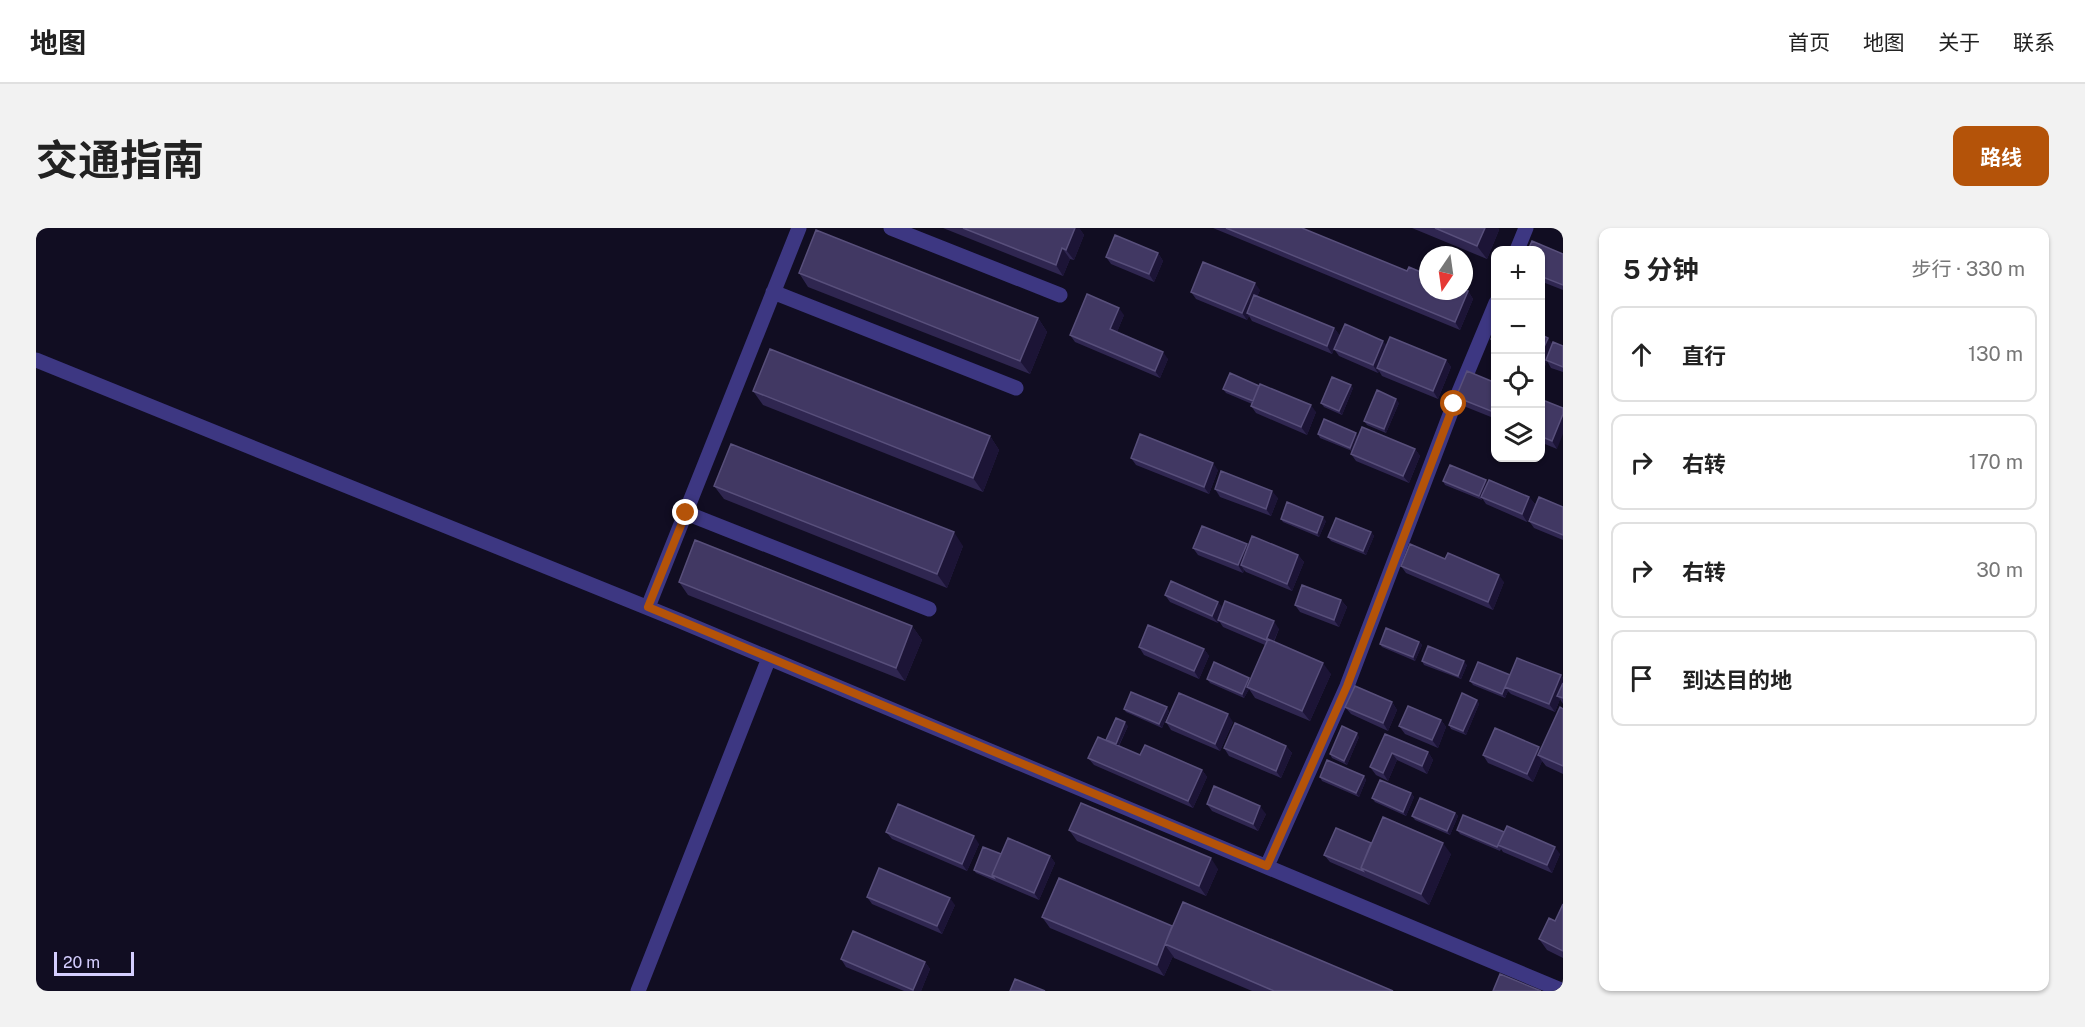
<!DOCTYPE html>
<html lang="zh">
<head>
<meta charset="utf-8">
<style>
	body { margin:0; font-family:"Public Sans","Noto Sans SC",sans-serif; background:#f2f2f2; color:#222 }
	.controls { position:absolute; right:18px; top:18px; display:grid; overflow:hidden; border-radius:12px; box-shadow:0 2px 4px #0004 }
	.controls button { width:54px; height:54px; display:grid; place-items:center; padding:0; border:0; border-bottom:2px solid #e0e0e0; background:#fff; color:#222; font:30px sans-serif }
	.compass { position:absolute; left:1383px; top:18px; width:54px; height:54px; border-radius:50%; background:#fff; box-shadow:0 2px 4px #0004; rotate:193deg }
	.scale { position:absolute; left:18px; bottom:15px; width:80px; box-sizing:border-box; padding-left:6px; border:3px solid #d5ceff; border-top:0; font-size:16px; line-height:21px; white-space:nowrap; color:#d5ceff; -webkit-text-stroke:4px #110d22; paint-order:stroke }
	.stop { position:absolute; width:18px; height:18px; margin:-14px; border:4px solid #b45309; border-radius:50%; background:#fff }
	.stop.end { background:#b45309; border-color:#fff; box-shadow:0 2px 6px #0008 }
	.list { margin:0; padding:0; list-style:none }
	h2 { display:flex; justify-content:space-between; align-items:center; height:78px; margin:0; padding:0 24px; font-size:26px }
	h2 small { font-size:20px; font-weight:400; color:#767676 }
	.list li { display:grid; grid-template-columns:39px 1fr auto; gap:18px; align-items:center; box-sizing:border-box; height:96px; margin:0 12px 12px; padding:0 12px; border:2px solid #e0e0e0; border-radius:12px }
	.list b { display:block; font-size:22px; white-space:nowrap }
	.list em { font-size:20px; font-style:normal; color:#767676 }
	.icon { flex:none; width:33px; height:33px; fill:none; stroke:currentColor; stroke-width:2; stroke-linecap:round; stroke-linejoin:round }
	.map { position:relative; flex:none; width:1527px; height:763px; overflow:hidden; border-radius:12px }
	header { display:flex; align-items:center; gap:36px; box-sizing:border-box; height:84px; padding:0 30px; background:#fff; border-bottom:2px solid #e0e0e0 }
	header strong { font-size:28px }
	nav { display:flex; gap:33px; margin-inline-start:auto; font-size:21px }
	.intro { display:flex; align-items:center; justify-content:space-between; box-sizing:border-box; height:144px; padding:0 36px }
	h1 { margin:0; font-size:42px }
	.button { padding:15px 27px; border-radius:12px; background:#b45309; color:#fff; font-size:21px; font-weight:700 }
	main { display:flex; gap:36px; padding:0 36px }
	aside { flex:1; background:#fff; border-radius:12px; box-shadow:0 2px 4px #0004 }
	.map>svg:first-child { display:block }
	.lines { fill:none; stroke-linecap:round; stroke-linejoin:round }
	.minor { stroke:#3d3782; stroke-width:15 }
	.wall { fill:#2f2650 }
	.shaded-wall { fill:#1c1436 }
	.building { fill:#413863; stroke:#584f7b; stroke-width:1.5 }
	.route { stroke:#b45309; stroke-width:8 }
</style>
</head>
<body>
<header>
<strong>地图</strong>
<nav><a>首页</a><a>地图</a><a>关于</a><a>联系</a></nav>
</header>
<div class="intro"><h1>交通指南</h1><a class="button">路线</a></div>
<main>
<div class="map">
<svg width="1527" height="763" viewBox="0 0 1527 763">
	<rect width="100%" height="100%" fill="#110d22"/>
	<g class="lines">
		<!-- minor -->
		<path class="minor" d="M855,0L1024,67
			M1481,22L1490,0
			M737,64L980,160
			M0,132L642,392L1527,763
			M650,285L893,381
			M612,379L763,0
			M1231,638L1311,458L1418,176L1460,75
			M602,763L733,430"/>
	</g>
	<!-- wall -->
	<path class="wall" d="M907,0H1043L1048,7L1038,32L1034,31L1027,48Z
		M1177,0H1266L1371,43L1432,63L1437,71L1424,102Z
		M1376,0H1462L1463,2L1451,31Z
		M1504,22L1527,26V62L1504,53Z
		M1122,25L1127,33L1118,54L1075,36L1070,29Z
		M763,45L1002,90L1011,104L994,146L772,59Z
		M1224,62L1221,69L1298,100L1304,108L1351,117L1410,132L1415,139L1402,171L1346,148L1343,143L1342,145L1303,128L1298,121L1296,126L1216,93L1213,88L1211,92L1160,71L1155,64Z
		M1088,87L1081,104L1132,131L1124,150L1039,114L1034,107Z
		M1504,106L1517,116L1527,118V144L1515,140L1511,133L1509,138L1504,136Z
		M1460,155V191L1425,177L1420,169Z
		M1317,160L1306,187L1288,179L1285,175Z
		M1187,161L1280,184L1271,207L1220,185L1215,178L1216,176L1190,165Z
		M717,163L954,208L963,222L947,264L727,177Z
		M1504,171L1521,221L1504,214Z
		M1363,175L1350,205L1331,197L1328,193Z
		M1282,206L1322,208L1379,221L1384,228L1373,255L1320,233L1315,226L1316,223L1284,210Z
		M1095,230L1182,242L1173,266L1100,237Z
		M1450,252L1451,255L1493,269L1499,276L1491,294L1450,276L1446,270V272L1409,257L1407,253Z
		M678,258L927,318L911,360L688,271Z
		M1179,261L1242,270L1235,288L1184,269Z
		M1527,279V312L1498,300L1493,293Z
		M1245,291L1290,293L1283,309L1247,294Z
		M1335,304L1338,308L1330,327L1295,313L1292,309Z
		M1211,316L1212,318L1262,327L1268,334L1256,363L1210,344L1208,342L1207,345L1162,327L1157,320Z
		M1365,338L1468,354L1457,382L1370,345Z
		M643,354L876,398L886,412L869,453L652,367Z
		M1129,367L1182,374L1186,380L1243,401L1238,414L1295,446L1274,493L1219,470L1213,461L1208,470L1174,455L1171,451L1214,452L1229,417L1187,399L1183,393L1182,395L1134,374Z
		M1305,372L1311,379L1303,399L1264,384L1259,377Z
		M1383,414L1386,417L1379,433L1346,419L1344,416Z
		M1103,419L1168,421L1173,428L1163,451L1108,427Z
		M1386,433L1431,437L1425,451L1388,437Z
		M1474,447H1525L1527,450V476L1524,471L1519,484L1475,466L1472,463L1469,470L1437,457L1434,453Z
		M1441,472L1443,476L1430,507L1415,501L1413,497Z
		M1356,474L1361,482L1352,503L1315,486L1309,479Z
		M1088,481L1133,483L1126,500L1090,484Z
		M1527,481V546L1510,538L1506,533L1497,554L1452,535L1447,527L1505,521Z
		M1405,492L1410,499L1402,520L1369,506L1363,498Z
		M1130,494H1197L1184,523L1135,502Z
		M1092,498L1083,518L1104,527L1166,542L1171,549L1157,580L1058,537L1052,530L1071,513Z
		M1349,506L1392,524L1397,532L1391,546L1361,532L1352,553L1340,547L1334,539Z
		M1323,509L1311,537L1296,530L1294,526Z
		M1250,518L1256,525L1245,550L1193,528L1188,520Z
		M1328,548L1330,552L1323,569L1286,553L1284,549Z
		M1375,565L1378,569L1370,588L1339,574L1336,570Z
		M1171,576L1230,586L1222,603L1176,583Z
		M1419,585L1422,588L1414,607L1379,592L1376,588Z
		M1033,602L1182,641L1170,668L1041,613Z
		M1421,602L1468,604L1524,626L1516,645L1467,624L1465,621L1464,623L1424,606Z
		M850,604L943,616L931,643L856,611Z
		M1335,615L1415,626L1393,677L1294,634L1288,627Z
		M965,626L1014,628L1019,635L1003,672L940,645L938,642Z
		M831,669L919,677L906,706L836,676Z
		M1527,676V730L1511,722L1503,711L1519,693Z
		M1006,689L1136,698L1357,763H1216L1138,730L1137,728L1128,748L1014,700Z
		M805,731L889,734L894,741L885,763H868L810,739Z"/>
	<!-- shaded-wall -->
	<path class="shaded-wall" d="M1039,0H1043L1048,7L1038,32L1030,22Z
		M1449,0H1462L1463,2L1451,31L1441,18Z
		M1026,20L1034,31L1027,48L1020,37Z
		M1122,25L1127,33L1118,54L1113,46Z
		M1219,55L1224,62L1214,86L1211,85L1213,88L1211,92L1206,85Z
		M1432,63L1437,71L1424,102L1419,94Z
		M1083,80L1088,87L1079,109L1074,101Z
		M1002,90L1011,104L994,146L984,133Z
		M1298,100L1304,108L1296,126L1291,118Z
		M1512,110L1517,117L1509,138L1504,132V128Z
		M1347,113L1353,120L1341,140L1343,143L1342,145L1337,137Z
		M1127,124L1132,131L1124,150L1119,143Z
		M1410,132L1415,139L1402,171L1397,163Z
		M1315,157L1317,160L1306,187L1303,183Z
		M1360,171L1363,175L1350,205L1348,201Z
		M1275,177L1280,184L1271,207L1265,199Z
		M1527,186V206L1521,221L1516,213Z
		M1320,205L1323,209L1316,224L1314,220Z
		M954,208L963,222L947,264L937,250Z
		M1379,221L1384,228L1373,255L1367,248Z
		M1177,235L1182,242L1173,266L1168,259Z
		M1450,252L1452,256L1445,269L1446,270V272L1443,268Z
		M1236,263L1242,270L1235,288L1230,281Z
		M1493,269L1499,276L1491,294L1486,286Z
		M1287,289L1290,293L1283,309L1281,305Z
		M918,304L927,318L911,360L901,346Z
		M1335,304L1338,308L1330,327L1327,323Z
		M1211,316L1216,323L1205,337L1208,342L1207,345L1202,337Z
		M1262,327L1268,334L1256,363L1251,356Z
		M1463,347L1468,354L1457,382L1452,374Z
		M1305,372L1311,379L1303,399L1298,392Z
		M1182,374L1188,382L1182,395L1176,388Z
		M1238,393L1243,401L1235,419L1230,412Z
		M876,398L886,412L869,453L860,440Z
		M1383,414L1386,417L1379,433L1377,429Z
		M1168,421L1173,428L1163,451L1158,443Z
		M1428,433L1431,437L1425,451L1422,448Z
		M1287,435L1295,446L1274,493L1266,483Z
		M1525,447L1527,450V463L1521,468L1524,471L1519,484L1513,476Z
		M1213,450L1216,454L1211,459L1213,461L1208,470L1206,466Z
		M1469,459L1472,463L1469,470L1466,466Z
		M1441,472L1443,476L1430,507L1427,503Z
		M1356,474L1361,482L1352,503L1347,495Z
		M1131,479L1133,483L1126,500L1123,496Z
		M1192,486L1197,494L1184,523L1179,516Z
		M1405,492L1410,499L1402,520L1396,512Z
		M1089,494L1092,498L1082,519L1080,516Z
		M1321,505L1323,509L1311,537L1308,533Z
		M1250,518L1256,525L1245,550L1240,543Z
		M1503,519L1509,527H1502L1506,533L1497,554L1491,546Z
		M1392,524L1397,532L1391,546L1386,538Z
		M1356,525L1361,532L1352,553L1347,545Z
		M1166,542L1171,549L1157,580L1152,573Z
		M1328,548L1330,552L1323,569L1320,565Z
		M1375,565L1378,569L1370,588L1367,584Z
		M1224,578L1230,586L1222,603L1217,596Z
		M1419,585L1422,588L1414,607L1411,603Z
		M938,608L943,616L931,643L926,636Z
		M1407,615L1415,626L1393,677L1385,666Z
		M1519,619L1524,626L1516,645L1511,637Z
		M1014,628L1019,635L1003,672L998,665Z
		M1175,630L1182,641L1170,668L1163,658Z
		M914,670L919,677L906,706L901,698Z
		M1129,717L1137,728L1128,748L1121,737Z
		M889,734L894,741L885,763H878L877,762Z"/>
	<!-- building -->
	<path class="building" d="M927,0H1039L1030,22L1026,20L1020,37Z
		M1190,0H1266L1371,43L1373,39L1392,47V63H1428V62L1432,63L1419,94Z
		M1399,0H1449L1441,18Z
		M780,2L1002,90L984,133L763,45Z
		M1079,7L1122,25L1113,46L1070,29Z
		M1496,13L1527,26V57L1504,48V22H1492Z
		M1167,34L1219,55L1206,85L1155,64Z
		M1051,66L1083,80L1074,101L1127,124L1119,143L1034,107Z
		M1218,67L1298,100L1291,118L1211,85Z
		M1309,96L1347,113L1337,137L1298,121Z
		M1460,99V113L1455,111Z
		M1504,106L1512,110L1504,128Z
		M1354,109L1410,132L1397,163L1341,140Z
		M1517,114L1527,118V139L1510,132Z
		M734,121L954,208L937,250L717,163Z
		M1431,143L1460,155V185L1420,169Z
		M1194,145L1223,158L1217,173L1187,161Z
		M1296,149L1315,157L1303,183L1285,175Z
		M1224,156L1275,177L1265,199L1215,178Z
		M1341,162L1360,171L1348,201L1328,193Z
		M1504,171L1527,180V186L1516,213L1504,208Z
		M1288,191L1320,205L1314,220L1282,206Z
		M1326,199L1379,221L1367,248L1315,226Z
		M1104,206L1177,235L1168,259L1095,230Z
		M695,216L918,304L901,346L678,258Z
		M1414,237L1450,252L1443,268L1407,253Z
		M1185,243L1236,263L1230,281L1179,261Z
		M1453,252L1493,269L1486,286L1445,269Z
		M1503,269L1527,279V307L1493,293Z
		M1251,274L1287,289L1281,305L1245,291Z
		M1300,290L1335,304L1327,323L1292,309Z
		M1166,298L1211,316L1202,337L1157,320Z
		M1216,308L1262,327L1251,356L1205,337Z
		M659,312L876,398L860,440L643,354Z
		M1374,316L1409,331L1412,325L1463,347L1452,374L1365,338Z
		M1135,353L1182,374L1176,388L1129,367Z
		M1266,357L1305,372L1298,392L1259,377Z
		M1189,373L1238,393L1230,412L1182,392Z
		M1112,397L1168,421L1158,443L1103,419Z
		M1350,400L1383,414L1377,429L1344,416Z
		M1232,411L1287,435L1266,483L1211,459Z
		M1392,418L1428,433L1422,448L1386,433Z
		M1481,430L1525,447L1513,476L1469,459Z
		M1178,434L1213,450L1206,466L1171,451Z
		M1442,434L1474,447L1466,466L1434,453Z
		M1527,455V470L1521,468Z
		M1319,458L1356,474L1347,495L1309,479Z
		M1095,464L1131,479L1123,496L1088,481Z
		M1143,465L1192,486L1179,516L1130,494Z
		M1426,465L1441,472L1427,503L1413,497Z
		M1372,478L1405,492L1396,512L1363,498Z
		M1524,479L1527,481V538L1502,527Z
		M1080,490L1089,494L1080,516L1070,512Z
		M1199,495L1250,518L1240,543L1188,520Z
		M1306,498L1321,505L1308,533L1294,526Z
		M1459,500L1503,519L1491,546L1447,527Z
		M1349,506L1392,524L1386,538L1356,525L1347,545L1334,539Z
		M1062,509L1104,527L1109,517L1166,542L1152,573L1052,530Z
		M1291,532L1328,548L1320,565L1284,549Z
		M1344,552L1375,565L1367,584L1336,570Z
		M1178,558L1224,578L1217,596L1171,576Z
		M1384,570L1419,585L1411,603L1376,588Z
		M1045,575L1175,630L1163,658L1033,602Z
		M862,576L938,608L926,636L850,604Z
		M1427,587L1468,604L1461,619L1421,602Z
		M1347,589L1407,615L1385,666L1325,640Z
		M1471,598L1519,619L1511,637L1462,617Z
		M1300,600L1335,615L1325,640L1327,643L1288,627Z
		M972,610L1014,628L998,665L956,647Z
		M947,619L965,626L956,647L958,650L938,642Z
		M843,640L914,670L901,698L831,669Z
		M1023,650L1136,698L1121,737L1006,689Z
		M1147,674L1357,763H1238L1129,716Z
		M1527,676V723L1503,711L1513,690L1519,693Z
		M817,703L889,734L877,762L805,731Z
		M1464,746L1505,763H1457Z
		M979,751L1009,763H974Z"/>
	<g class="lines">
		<!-- route -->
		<path class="route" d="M650,285L612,379L1231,638L1311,458L1418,176"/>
	</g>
</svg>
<div class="controls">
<button>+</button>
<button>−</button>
<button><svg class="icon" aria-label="locate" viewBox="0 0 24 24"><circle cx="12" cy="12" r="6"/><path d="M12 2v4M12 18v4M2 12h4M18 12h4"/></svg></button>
<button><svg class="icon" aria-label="layers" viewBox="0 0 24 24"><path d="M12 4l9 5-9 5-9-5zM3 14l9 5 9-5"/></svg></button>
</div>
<svg class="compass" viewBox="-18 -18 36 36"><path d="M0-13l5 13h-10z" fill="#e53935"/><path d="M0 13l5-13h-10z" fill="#767676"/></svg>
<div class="scale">20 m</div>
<div class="stop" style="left:1418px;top:176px"></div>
<div class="stop end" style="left:650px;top:285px"></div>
</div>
<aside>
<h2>5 分钟<small>步行 · 330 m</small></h2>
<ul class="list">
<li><svg class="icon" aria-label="ahead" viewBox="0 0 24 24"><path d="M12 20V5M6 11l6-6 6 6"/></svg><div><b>直行</b></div><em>130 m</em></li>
<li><svg class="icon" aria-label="right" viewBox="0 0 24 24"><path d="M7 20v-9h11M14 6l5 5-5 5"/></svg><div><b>右转</b></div><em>170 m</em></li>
<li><svg class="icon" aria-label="right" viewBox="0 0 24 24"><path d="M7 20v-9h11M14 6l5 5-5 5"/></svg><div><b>右转</b></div><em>30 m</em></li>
<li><svg class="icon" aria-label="arrive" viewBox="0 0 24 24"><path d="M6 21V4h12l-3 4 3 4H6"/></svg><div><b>到达目的地</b></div></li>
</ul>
</aside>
</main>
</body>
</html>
